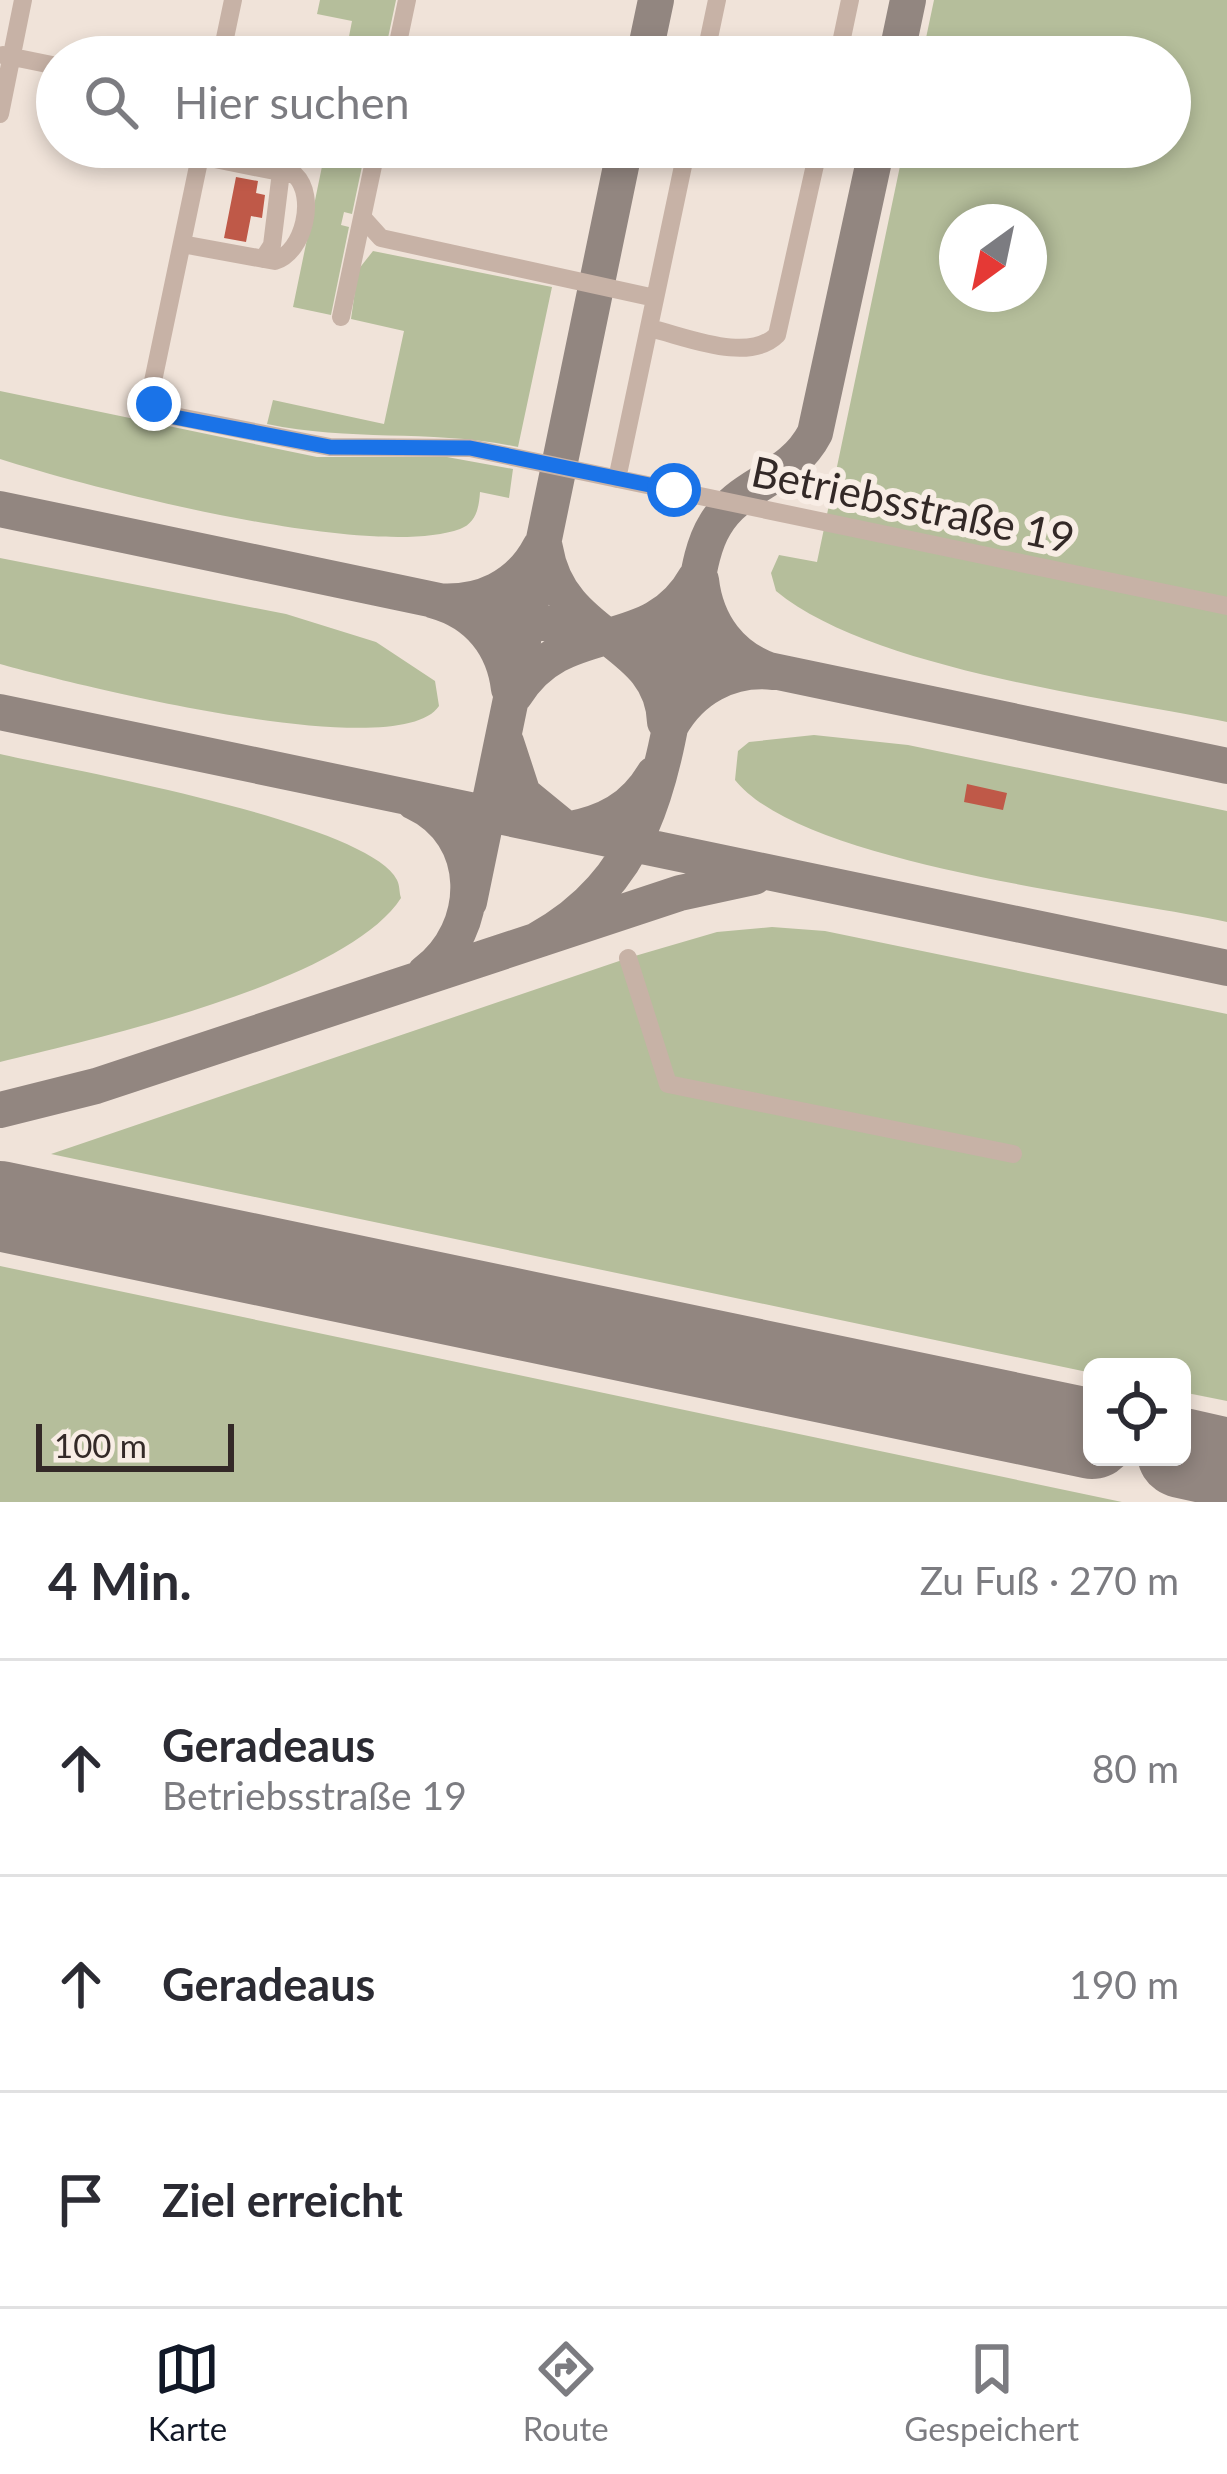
<!DOCTYPE html>
<html lang="de">
<head>
<meta charset="utf-8">
<style>
	body { margin:0; font-family:Lato,sans-serif; background:#f2f2f3; color:#2b2b33 }
	.controls { position:absolute; right:36px; bottom:36px; display:grid; overflow:hidden; border-radius:18px; box-shadow:0 6px 18px #0003 }
	.controls button { width:108px; height:108px; display:grid; place-items:center; padding:0; border:0; border-bottom:3px solid #e1e1e2; background:#fff; color:#2b2b33; font:60px sans-serif }
	.compass { position:absolute; left:939px; top:204px; width:108px; height:108px; border-radius:50%; background:#fff; box-shadow:0 6px 18px #0003; rotate:213deg }
	.scale { position:absolute; left:36px; bottom:30px; width:198px; box-sizing:border-box; padding-left:12px; border:6px solid #332927; border-top:0; font-size:33px; line-height:42px; white-space:nowrap; color:#332927; -webkit-text-stroke:9px #f8ede5; paint-order:stroke }
	.stop { position:absolute; width:36px; height:36px; margin:-27px; border:9px solid #1a73e8; border-radius:50%; background:#fff }
	.stop.end { background:#1a73e8; border-color:#fff; box-shadow:0 3px 12px #0008 }
	.list { margin:0; padding:0; list-style:none }
	h2 { display:flex; justify-content:space-between; align-items:center; height:156px; margin:0; padding:0 48px; font-size:51px }
	h2 small { font-size:39px; font-weight:400; color:#7c7c81 }
	.list li { display:grid; grid-template-columns:78px 1fr auto; gap:36px; align-items:center; box-sizing:border-box; height:216px; padding:0 48px; border-top:3px solid #e1e1e2 }
	.list b { display:block; font-size:45px; white-space:nowrap }
	.list p { margin:0; font-size:39px; white-space:nowrap; color:#7c7c81 }
	.list em { font-size:39px; font-style:normal; color:#7c7c81 }
	.icon { flex:none; width:66px; height:66px; fill:none; stroke:currentColor; stroke-width:2; stroke-linecap:round; stroke-linejoin:round }
	.map { position:relative; flex:none; width:1227px; height:1502px; overflow:hidden }
	.search { position:absolute; background:#fff; box-shadow:0 6px 18px #0003; left:36px; right:36px; top:36px; height:132px; display:flex; align-items:center; gap:30px; box-sizing:border-box; padding:0 42px; border-radius:66px; color:#7c7c81; font-size:45px }
	.sheet { height:804px; background:#fff }
	nav { display:flex; justify-content:space-around; align-items:center; box-sizing:border-box; height:168px; border-top:3px solid #e1e1e2; background:#fff; font-size:33px; color:#7c7c81 }
	nav a { display:grid; justify-items:center; gap:6px }
	nav .on { color:#111827 }
	.map>svg:first-child { display:block }
	.green { fill:#b5be9b; fill-rule:evenodd }
	.lines { fill:none; stroke-linecap:round; stroke-linejoin:round }
	.taxiway { stroke:#928680; stroke-width:36 }
	.runway { stroke:#928680; stroke-width:90 }
	.building { fill:#bf5948 }
	.minor { stroke:#c7b2a6; stroke-width:18 }
	.route { stroke:#1a73e8; stroke-width:15 }
	.labels { text-anchor:middle; dominant-baseline:central; stroke-width:12; stroke-linejoin:round; paint-order:stroke }
	.street-label { font-size:42px; fill:#332927; stroke:#f8ede5 }
</style>
</head>
<body>
<div class="map">
<svg width="1227" height="1502" viewBox="0 0 1227 1502">
	<rect width="100%" height="100%" fill="#f0e3d9"/>
	<!-- green -->
	<path class="green" d="M320,0H396L384,57H345L352,21L317,14Z
		M934,0H1227V722C1104,697 870,669 776,591L771,573L779,555L817,562L904,147H1170V57H922ZM957,222H1029V294H957Z
		M326,147H366L352,214L344,212L341,225L349,227L331,315L293,307Z
		M373,251L552,287L518,447C434,429 351,442 267,424L273,400L384,424L404,331L351,319L358,270Z
		M0,391L317,457H447L513,469L509,498L480,492C479,508 476,523 460,529C372,561 93,489 0,459Z
		M0,558L286,614L376,642L435,681L439,706C398,767 69,683 0,664Z
		M814,735L908,745L1227,811V922C1115,897 803,865 735,780L738,751L749,742Z
		M0,754C70,770 368,822 397,880C400,886 399,892 401,898C346,983 98,1038 0,1062Z
		M772,927L825,931L1227,1014V1401L1182,1392V1367H1092V1373L51,1154L628,958L717,932Z
		M0,1266L1122,1502H0Z"/>
	<g class="lines">
		<!-- taxiway -->
		<path class="taxiway" d="M644,57L656,0
			M896,57L908,0
			M0,509L1227,766
			M545,548C560,641 662,638 665,722
			M509,689C504,646 478,613 435,601C480,605 519,587 540,547
			M515,695C563,616 651,658 696,577
			M0,712L1227,968
			M670,727C691,689 730,667 774,672C731,658 706,624 701,580
			M506,742L523,794L567,830C605,823 633,809 654,774
			M414,802C485,835 484,929 425,973
			M469,902L625,147
			M537,940C665,870 664,743 691,614C697,586 700,549 715,525C740,482 790,481 815,433L877,147
			M0,1110L96,1086L680,893L754,877"/>
		<!-- runway -->
		<path class="runway" d="M0,1206L1092,1434
			M1182,1453L1227,1463"/>
	</g>
	<!-- building -->
	<path class="building" d="M236,177L258,181L256,193L265,195L262,218L251,216L246,242L224,238Z
		M967,784L1007,793L1003,810L964,802Z"/>
	<g class="lines">
		<!-- minor -->
		<path class="minor" d="M3,55L57,66
			M221,57L233,0
			M395,57L407,0
			M705,57L717,0
			M838,57L850,0
			M0,114L23,0
			M202,147L152,386L154,404L169,415L330,447L470,448L1227,606
			M363,218L381,238L655,298
			M182,244L275,261C304,252 317,196 295,175L200,156
			M263,259L272,245L281,172
			M341,317L377,147
			M649,328C685,336 748,364 777,335L819,147
			M617,479L687,147
			M628,958L668,1084L1013,1154"/>
	</g>
	<g class="lines">
		<!-- route -->
		<path class="route" d="M154,404L169,416L330,447L470,448L674,490"/>
	</g>
	<g class="labels">
		<!-- street labels -->
		<g class="street-label">
			<text transform="translate(913 504) rotate(12)">Betriebsstraße 19</text>
		</g>
	</g>
</svg>
<div class="controls">
<button><svg class="icon" aria-label="locate" viewBox="0 0 24 24"><circle cx="12" cy="12" r="6"/><path d="M12 2v4M12 18v4M2 12h4M18 12h4"/></svg></button>
</div>
<svg class="compass" viewBox="-18 -18 36 36"><path d="M0-13l5 13h-10z" fill="#e53935"/><path d="M0 13l5-13h-10z" fill="#7c7c81"/></svg>
<div class="scale">100 m</div>
<div class="stop" style="left:674px;top:490px"></div>
<div class="stop end" style="left:154px;top:404px"></div>
<div class="search"><svg class="icon" aria-label="search" viewBox="0 0 24 24"><circle cx="10" cy="10" r="6"/><path d="M15 15l6 6"/></svg>Hier suchen</div>
</div>
<section class="sheet">
<h2>4 Min.<small>Zu Fuß · 270 m</small></h2>
<ul class="list">
<li><svg class="icon" aria-label="ahead" viewBox="0 0 24 24"><path d="M12 20V5M6 11l6-6 6 6"/></svg><div><b>Geradeaus</b><p>Betriebsstraße 19</p></div><em>80 m</em></li>
<li><svg class="icon" aria-label="ahead" viewBox="0 0 24 24"><path d="M12 20V5M6 11l6-6 6 6"/></svg><div><b>Geradeaus</b></div><em>190 m</em></li>
<li><svg class="icon" aria-label="arrive" viewBox="0 0 24 24"><path d="M6 21V4h12l-3 4 3 4H6"/></svg><div><b>Ziel erreicht</b></div></li>
</ul>
</section>
<nav>
<a class="on"><svg class="icon" aria-label="map" viewBox="0 0 24 24"><path d="M3 6l6-2 6 2 6-2v14l-6 2-6-2-6 2zM9 4v14M15 6v14"/></svg>Karte</a>
<a><svg class="icon" aria-label="directions" viewBox="0 0 24 24"><path d="M12 3l9 9-9 9-9-9zM9 14v-3h6M13 9l2 2-2 2"/></svg>Route</a>
<a><svg class="icon" aria-label="saved" viewBox="0 0 24 24"><path d="M7 4h10v16l-5-4-5 4z"/></svg>Gespeichert</a>
</nav>
</body>
</html>
